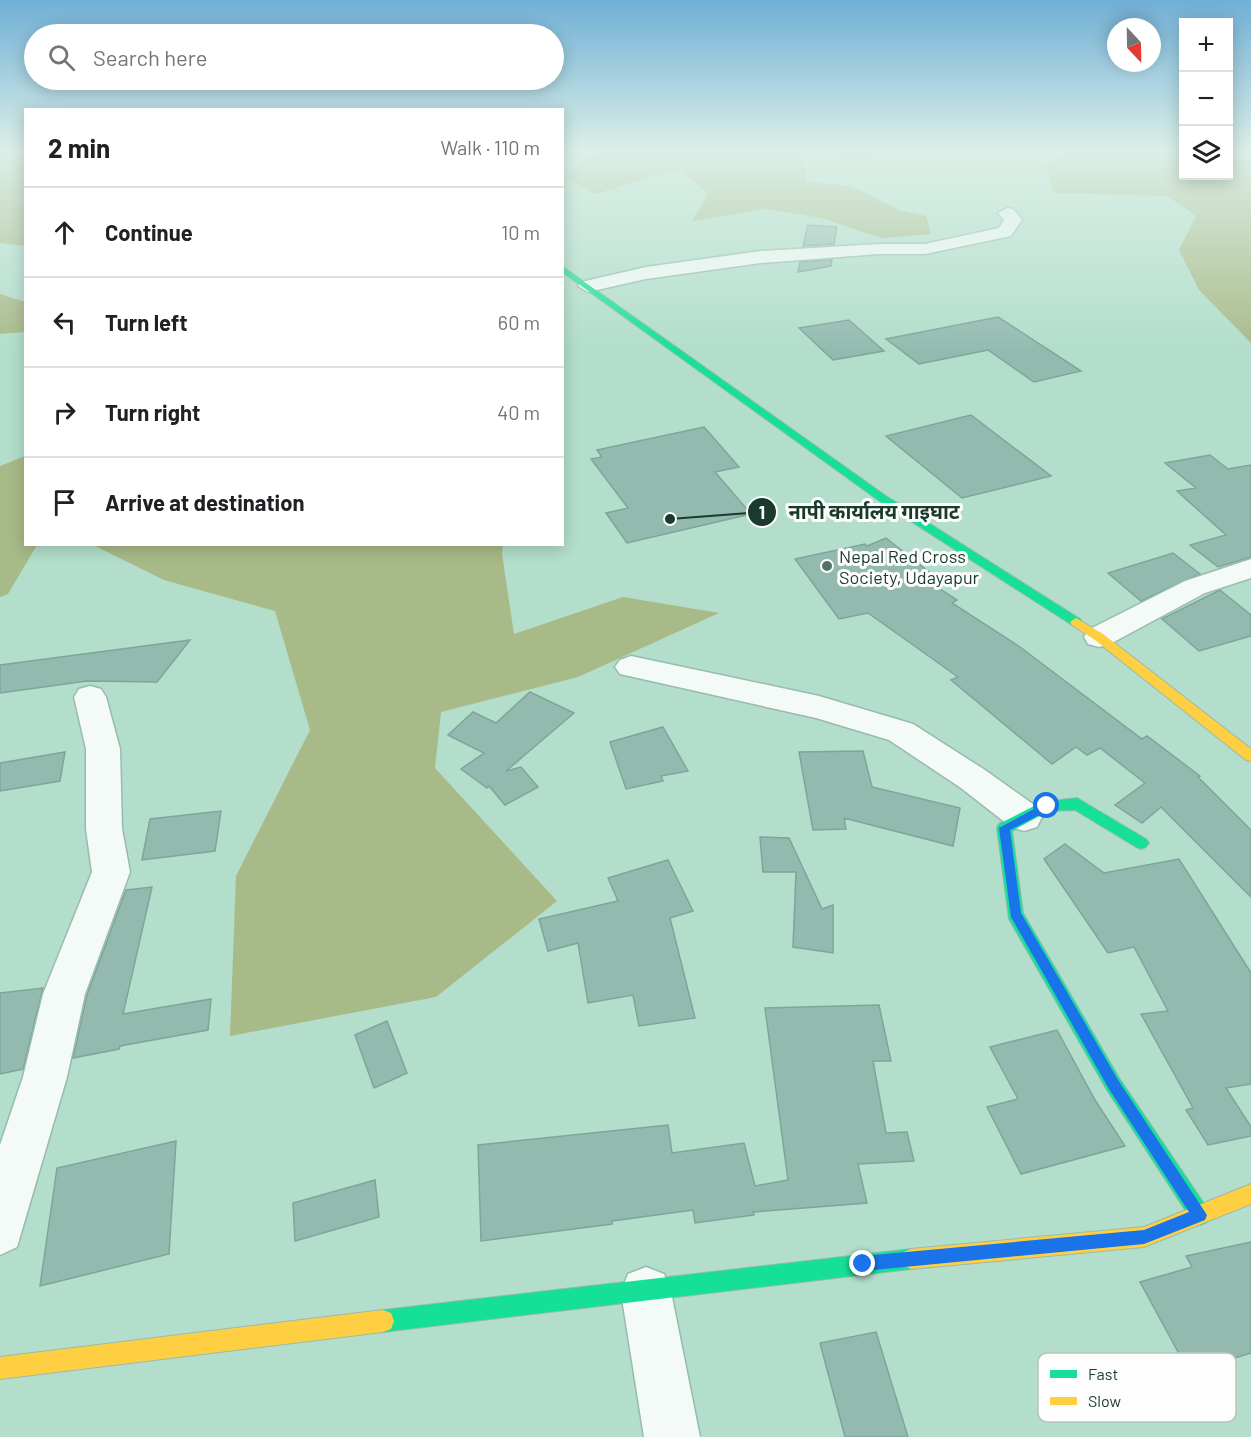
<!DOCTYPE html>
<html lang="en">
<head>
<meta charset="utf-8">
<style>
	body { margin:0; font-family:Barlow,"Noto Sans Devanagari",sans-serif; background:#f2f2f2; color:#202124 }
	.controls { position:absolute; right:18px; top:18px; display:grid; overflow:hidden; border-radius:0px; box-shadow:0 3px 15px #0003 }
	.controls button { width:54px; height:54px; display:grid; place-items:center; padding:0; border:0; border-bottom:2px solid #e0e0e0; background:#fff; color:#202124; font:30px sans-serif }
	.compass { position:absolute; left:1107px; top:18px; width:54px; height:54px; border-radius:50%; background:#fff; box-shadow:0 3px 15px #0003; rotate:158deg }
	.stop { position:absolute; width:18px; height:18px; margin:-14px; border:4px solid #1a73e8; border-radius:50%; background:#fff }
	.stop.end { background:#1a73e8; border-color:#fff; box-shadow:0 2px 6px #0008 }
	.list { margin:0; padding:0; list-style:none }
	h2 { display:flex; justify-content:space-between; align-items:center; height:78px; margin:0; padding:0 24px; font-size:26px }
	h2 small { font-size:20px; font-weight:400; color:#757577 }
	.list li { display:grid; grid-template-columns:39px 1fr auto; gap:18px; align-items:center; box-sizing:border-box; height:90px; padding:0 24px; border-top:2px solid #e0e0e0 }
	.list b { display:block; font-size:22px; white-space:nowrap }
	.list em { font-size:20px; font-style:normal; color:#757577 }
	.icon { flex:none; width:33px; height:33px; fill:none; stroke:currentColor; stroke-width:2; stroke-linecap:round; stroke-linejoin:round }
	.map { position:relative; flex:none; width:1251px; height:1437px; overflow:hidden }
	.search { position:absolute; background:#fff; box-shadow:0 3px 15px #0003; left:24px; top:24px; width:540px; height:66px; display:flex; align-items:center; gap:15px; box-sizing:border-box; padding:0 21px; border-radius:33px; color:#757577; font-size:22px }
	.panel { position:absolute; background:#fff; box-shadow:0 3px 15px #0003; left:24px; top:108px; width:540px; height:438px; border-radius:0px }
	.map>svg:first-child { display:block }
	.forest { fill:#a8ba88 }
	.building { fill:#94bab0; stroke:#7ea59b; stroke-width:1.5 }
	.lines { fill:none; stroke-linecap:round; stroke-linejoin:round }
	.street-casing { stroke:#98bbad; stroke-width:3 }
	.fast-casing { stroke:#98bbad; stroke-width:2 }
	.slow-casing { stroke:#98bbad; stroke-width:2 }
	.street { fill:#f3faf7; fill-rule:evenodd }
	.fast { fill:#16e098; fill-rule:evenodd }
	.slow { fill:#ffcf43; fill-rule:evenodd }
	.route { fill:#1a73e8 }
	.poi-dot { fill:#4f7364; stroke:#fdfdfd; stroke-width:2 }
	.labels { text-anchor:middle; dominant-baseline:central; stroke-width:6; stroke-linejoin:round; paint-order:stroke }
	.poi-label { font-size:18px; fill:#193a2d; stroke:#fdfdfd; text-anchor:start }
	.key { fill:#fdfdfd; stroke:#b9c2bf; stroke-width:1.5 }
	.key-label { font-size:16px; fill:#193a2d }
	.leader { fill:none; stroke:#193a2d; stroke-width:2 }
	.callout-dot { fill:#193a2d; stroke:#fdfdfd; stroke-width:2 }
	.mark-label { font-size:18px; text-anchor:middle; font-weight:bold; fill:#fff }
	.callout-label { font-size:20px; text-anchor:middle; font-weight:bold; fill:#193a2d; stroke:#fdfdfd; stroke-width:6; stroke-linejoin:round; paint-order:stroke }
</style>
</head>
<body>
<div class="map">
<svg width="1251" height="1437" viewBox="0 0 1251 1437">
	<rect width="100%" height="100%" fill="#b2decb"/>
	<!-- forest -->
	<path class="forest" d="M0,151L12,152L25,160V246L0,243Z
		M605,151H831L804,156L807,182L851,186L899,210L926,216L931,234L881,238L821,218L766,209L692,221L708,194L682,171C652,174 625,186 595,194L565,177L589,155Z
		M833,151H933L847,162Z
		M1070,151H1183L1184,176H1228L1229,159L1251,160V343L1199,290L1179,250L1196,216L1167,196L1054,193L1045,165Z
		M0,294L25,302V332L0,334Z
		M25,456L26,544L37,545L8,594L0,597V466Z
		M93,545H503L502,554L514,634L623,597L719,613L578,677L441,712L435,768L557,901L436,997L230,1036L236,876L310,730L275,611L164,580Z"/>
	<!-- building -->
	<path class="building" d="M808,225L837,227L834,244L803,246Z
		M832,260L831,266L798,272L800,262Z
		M998,317L1081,371L1034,382L988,350L919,364L886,339Z
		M849,320L884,351L833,360L799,328Z
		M971,415L1051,476L962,498L886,436Z
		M704,427L739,467L715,472L751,514L627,543L606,513L628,508L591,459L602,457L597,450Z
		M1210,455L1228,469L1251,465V557L1218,567L1190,545L1226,535L1177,491L1196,488L1165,463Z
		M886,538L938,579L929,582L957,600L952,603L1020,647L1142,739L1147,736L1200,776L1198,777L1251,830V897L1161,807L1142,823L1115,805L1145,783L1100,748L1087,755L1076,747L1052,764L951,680L958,677L868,613L839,619L795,559L865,544L867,546Z
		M1173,553L1200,574L1141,601L1108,573Z
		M1220,590L1251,615V636L1199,651L1162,619Z
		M190,640L157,682L87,681L0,693V665Z
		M530,692L574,713L506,771L521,767L538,787L505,805L489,786L487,788L461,769L484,753L448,735L473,712L496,723Z
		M663,727L688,771L661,776L663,781L626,789L610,742Z
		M863,751L872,787L960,808L953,846L844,818L846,829L813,830L799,752Z
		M65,752L60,781L0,791V763Z
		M221,811L215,851L142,860L150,819Z
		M760,837L789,838L822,909L833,905V953L793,947L796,872H763Z
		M1065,844L1104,873L1179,859L1251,973V1084L1226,1088L1251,1127V1136L1208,1145L1186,1110L1193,1108L1141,1014L1168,1011L1134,947L1108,953L1044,859Z
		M668,860L693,911L670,918L695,1018L639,1026L633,995L588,1003L578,943L548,951L539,919L618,901L608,878Z
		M152,887L123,1014L211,999L208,1030L120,1046L119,1049L73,1058L87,995L126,890Z
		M43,988L23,1069L0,1074V993Z
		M879,1005L891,1061H873L886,1133L907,1132L914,1161L858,1164L867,1203L753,1212L754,1215L695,1223L693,1210L612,1221V1224L481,1241L478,1145L668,1125L672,1153L744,1143L755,1186L788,1180L765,1008Z
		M387,1021L407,1073L374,1088L355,1035Z
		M1057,1030L1095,1100L1125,1146L1021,1174L987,1107L1018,1099L990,1047Z
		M176,1141L169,1254L40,1286L57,1168Z
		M375,1180L379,1217L295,1241L293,1203Z
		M1251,1242V1353L1189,1372L1140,1282L1192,1267L1186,1256Z
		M876,1332L908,1437H845L820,1343Z"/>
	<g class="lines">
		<!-- street casing -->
		<g class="street-casing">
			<path id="street" d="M1007,208L1013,209L1022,220L1011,236L925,254H879L761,263L646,279L588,292L578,286L581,282L646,267L761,251L879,244H925L999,228L1004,220L998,213Z
				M1251,559V578L1205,593L1110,644L1099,647L1088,644L1084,637L1088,630L1185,581Z
				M631,656L819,696L913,724L985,770L1037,807L1042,817L1037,827L1024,831L1011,827L961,788L889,740L816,718L620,674L615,667L620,660Z
				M90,686L101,689L106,697L120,749L122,829L130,872L85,994L67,1077L17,1247L0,1255V1145L23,1077L43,994L92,872L86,829V749L74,697L79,689Z
				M646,1267L664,1274L671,1292L700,1437H644L621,1292L628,1274Z"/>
		</g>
		<!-- fast casing -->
		<g class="fast-casing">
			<path id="fast" d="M562,266L886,496L1080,619L1082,622L1080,625H1072L878,500L562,272Z
				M1077,798L1146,839L1149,843L1146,847L1141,849L1136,847L1075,810L1049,811L1012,831L1023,913L1119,1078L1207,1208L1210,1215L1207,1222L1200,1225L1193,1222L1107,1090L1009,919L997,828L999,824L1042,802Z
				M911,1249L918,1252L921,1259L918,1266L911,1269L383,1332L375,1329L372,1321L375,1313L383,1310Z"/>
		</g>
		<!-- slow casing -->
		<g class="slow-casing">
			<path id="slow" d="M1076,618L1103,634L1251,749V761L1246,760L1095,640L1072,625L1070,622Z
				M1251,1184V1204L1144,1247L911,1269L904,1266L901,1259L904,1252L911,1249L1144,1227Z
				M383,1310L391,1313L394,1321L391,1329L383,1332L0,1379V1357Z"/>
		</g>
		<!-- street -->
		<use href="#street" class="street"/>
		<!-- fast -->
		<use href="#fast" class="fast"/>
		<!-- slow -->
		<use href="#slow" class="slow"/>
	</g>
	<!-- sky -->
	<linearGradient id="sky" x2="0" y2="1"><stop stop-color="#70afd5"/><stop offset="0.43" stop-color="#dcf0e8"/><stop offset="1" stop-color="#dcf0e8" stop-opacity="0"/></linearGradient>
	<rect width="1251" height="352" fill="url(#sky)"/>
	<!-- route -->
	<path class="route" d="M1047,802L1052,806L1051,809L1010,830L1021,913L1118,1080L1207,1215L1205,1220L1144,1244L863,1271L858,1269L855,1264L858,1259L863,1256L1144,1230L1189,1212L1109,1089L1011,917L999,828Z"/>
	<!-- markers -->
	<circle class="poi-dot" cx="827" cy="566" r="6"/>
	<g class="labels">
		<!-- poi labels -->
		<g class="poi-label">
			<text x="839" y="556">Nepal Red Cross<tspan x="839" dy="21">Society, Udayapur</tspan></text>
		</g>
	</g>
	<!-- legend -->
	<rect x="1038" y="1353" width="198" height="69" rx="9" class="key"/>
	<rect x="1050" y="1370" width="27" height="8" fill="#16e098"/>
	<rect x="1050" y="1397" width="27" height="8" fill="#ffcf43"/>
	<g class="key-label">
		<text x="1088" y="1380">Fast</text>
		<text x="1088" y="1407">Slow</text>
	</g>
	<!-- callouts -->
	<path class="leader" d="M670 519L762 512"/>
	<g class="callout-dot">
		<circle cx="670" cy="519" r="6"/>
		<circle cx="762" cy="512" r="15"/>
	</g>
	<g class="mark-label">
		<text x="762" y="519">1</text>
	</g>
	<g class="callout-label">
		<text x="874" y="519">नापी कार्यालय गाइघाट</text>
	</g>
</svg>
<div class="controls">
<button>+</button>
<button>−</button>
<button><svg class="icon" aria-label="layers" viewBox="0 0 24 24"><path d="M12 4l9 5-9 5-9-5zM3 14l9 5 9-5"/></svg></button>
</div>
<svg class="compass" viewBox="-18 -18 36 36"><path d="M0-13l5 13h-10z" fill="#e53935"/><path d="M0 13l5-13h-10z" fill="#757577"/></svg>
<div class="stop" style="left:1047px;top:806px"></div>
<div class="stop end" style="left:863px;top:1264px"></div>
<div class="search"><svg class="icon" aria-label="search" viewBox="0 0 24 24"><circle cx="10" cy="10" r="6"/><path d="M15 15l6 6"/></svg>Search here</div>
<section class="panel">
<h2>2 min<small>Walk · 110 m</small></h2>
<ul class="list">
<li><svg class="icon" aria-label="ahead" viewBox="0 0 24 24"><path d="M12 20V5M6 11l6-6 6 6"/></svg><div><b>Continue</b></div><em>10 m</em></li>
<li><svg class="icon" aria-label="left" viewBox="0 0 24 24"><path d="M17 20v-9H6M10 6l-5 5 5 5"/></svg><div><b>Turn left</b></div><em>60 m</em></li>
<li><svg class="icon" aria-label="right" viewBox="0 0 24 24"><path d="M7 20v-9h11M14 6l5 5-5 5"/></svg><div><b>Turn right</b></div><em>40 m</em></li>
<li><svg class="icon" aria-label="arrive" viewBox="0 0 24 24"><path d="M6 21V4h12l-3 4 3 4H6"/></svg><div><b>Arrive at destination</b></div></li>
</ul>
</section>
</div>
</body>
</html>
